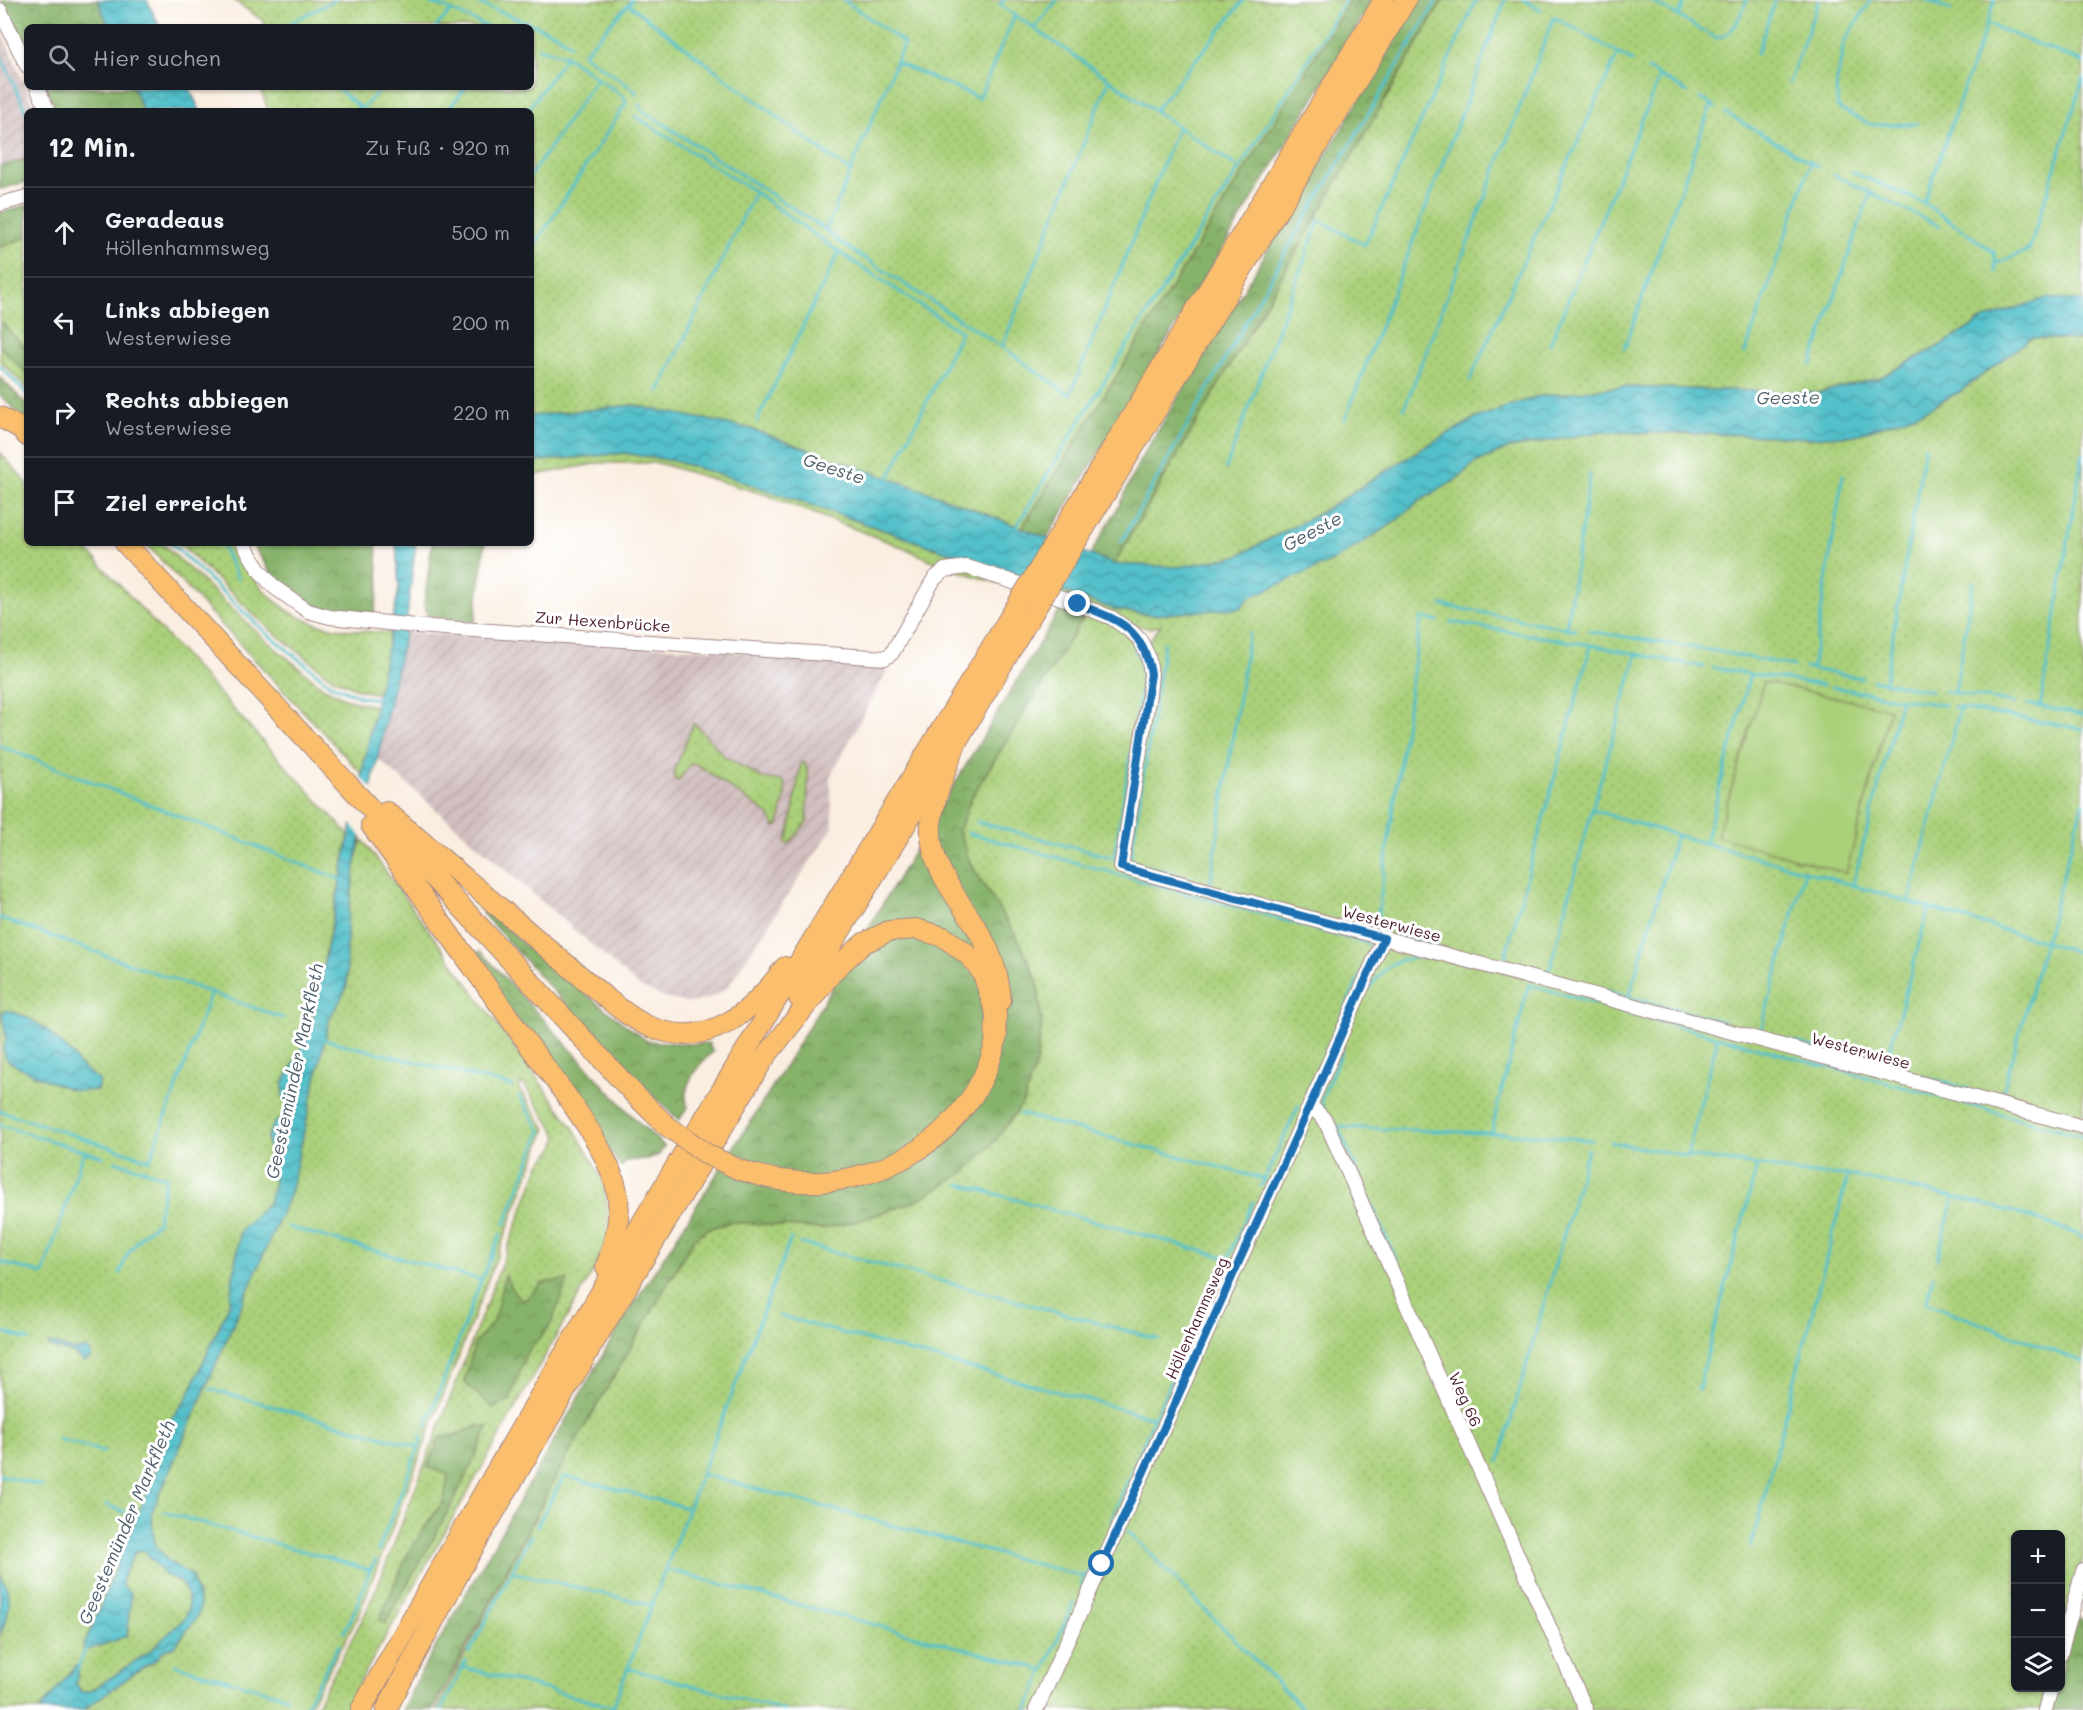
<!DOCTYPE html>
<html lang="de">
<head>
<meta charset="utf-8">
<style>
	body { margin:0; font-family:Mali,sans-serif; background:#242831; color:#f1f3f6 }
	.controls { position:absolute; right:18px; bottom:18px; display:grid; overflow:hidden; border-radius:9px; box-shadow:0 2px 4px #0004 }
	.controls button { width:54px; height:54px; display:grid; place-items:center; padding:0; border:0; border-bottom:2px solid #363941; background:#171b24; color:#f1f3f6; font:30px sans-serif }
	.stop { position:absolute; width:18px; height:18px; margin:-14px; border:4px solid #1f6fb2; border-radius:50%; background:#fff }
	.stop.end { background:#1f6fb2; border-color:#fff; box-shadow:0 2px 6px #0008 }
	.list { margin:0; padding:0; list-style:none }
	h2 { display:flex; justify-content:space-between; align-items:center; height:78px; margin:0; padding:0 24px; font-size:26px }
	h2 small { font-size:20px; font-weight:400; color:#9ea1a6 }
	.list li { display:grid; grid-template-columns:39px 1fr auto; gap:18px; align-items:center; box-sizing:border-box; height:90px; padding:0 24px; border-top:2px solid #363941 }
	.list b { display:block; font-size:22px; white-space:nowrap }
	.list p { margin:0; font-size:20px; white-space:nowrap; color:#9ea1a6 }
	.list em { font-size:20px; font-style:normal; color:#9ea1a6 }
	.icon { flex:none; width:33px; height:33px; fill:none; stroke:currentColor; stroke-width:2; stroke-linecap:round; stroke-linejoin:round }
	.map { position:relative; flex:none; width:2083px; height:1710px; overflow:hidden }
	.search { position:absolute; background:#171b24; box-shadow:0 2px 4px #0004; left:24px; top:24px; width:510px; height:66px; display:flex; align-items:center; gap:15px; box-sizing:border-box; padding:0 21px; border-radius:9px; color:#9ea1a6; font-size:22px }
	.panel { position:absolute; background:#171b24; box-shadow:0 2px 4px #0004; left:24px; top:108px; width:510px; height:438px; border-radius:9px }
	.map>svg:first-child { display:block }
	.industrial { fill:url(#industrial-furrows) }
	.grass { fill:url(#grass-dots); stroke:#7a7852; stroke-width:1.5 }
	.forest { fill:url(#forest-crowns); stroke:#68684a; stroke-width:1.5 }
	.park { fill:#aad07a; stroke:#7a7852; stroke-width:1.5 }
	.water { fill:url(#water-waves); stroke:#4e707a; stroke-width:1.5 }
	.pier { fill:#faeee1 }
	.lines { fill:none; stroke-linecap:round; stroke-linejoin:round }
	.stream { stroke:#52c0ca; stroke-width:3 }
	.minor-casing { stroke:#a28686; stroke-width:16 }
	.highway-casing { stroke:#a28686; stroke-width:22 }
	.minor { stroke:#fff; stroke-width:14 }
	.highway { stroke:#fabe6d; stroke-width:20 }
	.highway-bridge-casing { stroke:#a28686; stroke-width:22; stroke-linecap:butt }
	.highway-bridge { stroke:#fabe6d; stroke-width:20 }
	.route { stroke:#1f6fb2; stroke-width:8 }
	.labels { text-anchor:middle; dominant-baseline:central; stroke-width:6; stroke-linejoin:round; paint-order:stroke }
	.street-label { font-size:16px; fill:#4a1f2b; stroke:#fff }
	.water-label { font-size:18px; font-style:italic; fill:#4d5f6b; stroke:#fff }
</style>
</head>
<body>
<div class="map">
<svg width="2083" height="1710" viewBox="0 0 2083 1710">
	<defs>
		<pattern id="industrial-furrows" width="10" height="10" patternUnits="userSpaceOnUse" patternTransform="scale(1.5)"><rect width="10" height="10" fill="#d2bfc0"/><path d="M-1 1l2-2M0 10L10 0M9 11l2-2" fill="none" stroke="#b6a4a5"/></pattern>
		<pattern id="grass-dots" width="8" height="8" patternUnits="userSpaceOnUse" patternTransform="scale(1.5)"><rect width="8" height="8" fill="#aad07a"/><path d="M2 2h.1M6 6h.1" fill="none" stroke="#94b26a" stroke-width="1.8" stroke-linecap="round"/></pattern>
		<pattern id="forest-crowns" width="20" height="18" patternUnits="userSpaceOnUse" patternTransform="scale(1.5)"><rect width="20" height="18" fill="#87b26a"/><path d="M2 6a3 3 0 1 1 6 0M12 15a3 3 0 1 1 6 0" fill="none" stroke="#709057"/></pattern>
		<pattern id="water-waves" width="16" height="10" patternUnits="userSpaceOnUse" patternTransform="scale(1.5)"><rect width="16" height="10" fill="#52c0ca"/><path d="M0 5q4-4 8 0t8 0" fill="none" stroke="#469ba4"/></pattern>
	</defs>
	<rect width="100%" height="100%" fill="#fff"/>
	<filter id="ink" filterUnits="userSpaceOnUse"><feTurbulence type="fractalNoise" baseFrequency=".0167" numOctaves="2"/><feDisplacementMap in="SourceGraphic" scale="12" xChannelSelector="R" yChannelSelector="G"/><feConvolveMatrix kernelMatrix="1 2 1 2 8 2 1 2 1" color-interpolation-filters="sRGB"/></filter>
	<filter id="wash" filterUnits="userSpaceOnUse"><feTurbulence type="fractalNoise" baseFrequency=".008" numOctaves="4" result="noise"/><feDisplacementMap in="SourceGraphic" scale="24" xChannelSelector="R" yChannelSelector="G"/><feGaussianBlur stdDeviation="1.35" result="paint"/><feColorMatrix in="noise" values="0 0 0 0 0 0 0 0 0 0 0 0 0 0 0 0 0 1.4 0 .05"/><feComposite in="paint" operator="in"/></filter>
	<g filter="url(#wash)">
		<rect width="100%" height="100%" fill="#faeee1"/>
		<!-- industrial -->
		<path class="industrial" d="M0,28L36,111H27V159L0,166Z
			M405,632L719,650L890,665L830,777L833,827L727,988L708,999L688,1003L665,998L640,987L377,758L394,687Z"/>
		<!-- grass -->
		<path class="grass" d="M233,0H1350L1022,528L942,497L633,405L531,416V111H268L260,87H531V27H262L265,22Z
			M1443,0H2083V301L2046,298L1982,320L1945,343L1879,378L1818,393L1619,387L1535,397L1476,418L1426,446L1320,513L1237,556L1179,567L1114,564Z
			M27,237V388L0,361V247Z
			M2031,338L2083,340V1558L2061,1640L2060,1534H2016V1688H2047L2041,1710H436L560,1469L693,1240L707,1229L731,1222L822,1229L858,1221L916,1201L1036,1064L1042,1022L1037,981L1021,944L970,863L959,831L972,796L1087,612L1107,620L1150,652L1148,642L1161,625L1150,628L1129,624L943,566L907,549L766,495L658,463H599L531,476V462L624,453L674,461L729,477L1116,610L1153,615L1240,608L1250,597L1285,581L1392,524L1421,500L1454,481L1475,463L1509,448L1597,432L1724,434L1812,438L1855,435L1922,412L1961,391Z
			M0,452L27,483V543H81L349,835L310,1033L283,1098L289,1107L286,1118L267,1137L274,1183L269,1203L240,1231L229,1305L187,1398L161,1433L158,1465L83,1648L127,1636L131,1595L122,1585L123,1576L136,1551L144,1550L149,1554L165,1575L180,1581L188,1595V1611L185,1618L150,1651L91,1691L81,1692L76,1683V1666L40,1710H0Z
			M145,543H162L263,638L324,688L351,701L376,706L363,775Z
			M179,543H233C253,585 282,618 330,627C349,631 370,631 390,633L379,694L360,690L329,676L266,626Z
			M693,724L696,725L725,757L762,778L782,781L785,783V795L779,825L774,827L770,816L696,764L691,763L678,781L674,778V771Z
			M801,762L805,763L808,774L807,822L789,844L785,842L789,834Z
			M362,839L574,1129L596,1167L605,1188L609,1222L606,1242L597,1264L344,1710H314L364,1616L382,1575L540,1164L553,1150L558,1136L523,1083L518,1087L546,1129L358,1617L307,1710H83L139,1670L157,1659L164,1650L175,1647C180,1636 202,1616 200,1605C198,1596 194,1586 192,1576L168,1561L155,1544L151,1514L290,1193L330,1016L341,999L347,985V924L357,854Z"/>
		<!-- forest -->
		<path class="forest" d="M1,0H98L109,27H27V54Z
			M1350,0H1373L1047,538L1022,528Z
			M1420,0H1443L1114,564L1090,555L1119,506L1140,460Z
			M42,87H133L143,111H53Z
			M27,159V182L0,189V166Z
			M27,205V237L0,247V213Z
			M0,321L27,349V374L0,346Z
			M0,377L27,405V422L0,395Z
			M251,543H376L379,585L374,614L329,611L304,602L281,588Z
			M432,543H485L475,622L428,616L424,604Z
			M1063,604L1087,612L972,796L959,831L970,863L1021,944L1037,981L1042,1021L1036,1064L1024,1101L997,1139L965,1172L916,1201L858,1221L822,1229L731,1222L707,1229L693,1240L560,1469L433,1710H402L425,1665L619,1327L768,1094Z
			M486,908L536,956L647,1041L691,1044L709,1043L713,1052C698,1064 680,1087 688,1107L679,1120L629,1073L482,913Z
			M480,951L635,1119L664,1146L659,1155L646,1159L626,1161L621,1167L472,956Z
			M505,1275L514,1292L524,1301L542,1283L568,1280L550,1326L526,1354L510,1400L493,1408L464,1382L475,1343L494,1320Z
			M478,1426L488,1427C460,1496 421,1559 385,1624L379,1620L409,1551L444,1500L448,1475L427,1467L440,1437L456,1435Z
			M2074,1618L2083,1620V1710H2049L2055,1688H2060L2061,1669Z"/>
		<!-- park -->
		<path class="park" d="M1764,682L1890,709L1846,873L1717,836Z"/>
		<!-- water -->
		<path class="water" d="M98,0H147L160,27H109Z
			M133,87H189L200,111H143Z
			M2046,298L2083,301V340L2031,338L1961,391L1922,412L1856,435L1812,438L1724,434L1597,432L1509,448L1475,463L1454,481L1421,500L1392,524L1333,561L1250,597L1240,608L1153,615L1116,610L729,477L674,461L624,453L531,462V416L633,405L748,428L942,497L1114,564L1179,567L1237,556L1320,513L1426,446L1476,418L1535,397L1619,387L1818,393L1879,378L1945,343L1982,320Z
			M396,543H416L405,632L357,854L347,924V985L341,999L330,1017L290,1193L151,1514L155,1544L168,1561L192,1576C194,1586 198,1595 200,1605C202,1616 180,1636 175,1647L164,1650L157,1659L139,1670L83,1710H40L76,1665L79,1668L76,1683L81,1692L91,1691L150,1651L185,1618L188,1611V1595L180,1581L165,1575L144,1550L136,1551L123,1576L122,1585L131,1594L127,1636L85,1651L83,1648L158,1465L160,1433L187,1398L229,1305L240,1231L269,1202L274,1183L267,1137L275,1122L286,1117L289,1107L283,1098V1083L310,1033L399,588Z
			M8,1010L26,1017L45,1028L73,1055L78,1064L100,1081L97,1090C90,1091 81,1091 74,1090C60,1086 14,1068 6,1058C0,1050 6,1043 6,1036C5,1028 2,1021 2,1012Z
			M49,1343L76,1351L86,1348L91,1353V1357L84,1362L73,1353L49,1347Z
			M0,1574C14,1596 10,1613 0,1635Z"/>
		<!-- pier -->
		<path class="pier" d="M359,776L374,790L364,840L350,822Z"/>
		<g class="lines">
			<!-- stream -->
			<path class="stream" d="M420,0L444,7L488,27
				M476,0L478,3L554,33L570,44
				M632,0L583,54L635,90L636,93
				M1004,0L1000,5L1240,169
				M1524,0L1541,10
				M1650,0L1716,38C1734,37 1740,15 1747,0
				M1871,0L1844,42L1836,87L1838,108L1872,125L1917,124
				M1927,0L1951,10
				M628,4L849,171
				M1679,16L1685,0
				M1987,24L2083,62
				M282,27L335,0
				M436,27L451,11
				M1034,28L1057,0
				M0,54L27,113
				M1757,54L1775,0
				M895,62L979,98L1015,15
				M1660,76L1687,92
				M1789,83L1819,0
				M336,87L361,109
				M1700,98L1715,107
				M640,105L642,110L826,230L835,239L1002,347L1070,395L1178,127
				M361,110L382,87
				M1155,110L1244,0
				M447,111L466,87
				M527,111L566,56
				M1726,113L1819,167
				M635,116L755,192L839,252L961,332L889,478
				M1852,172L1924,203L1994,252L1996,272
				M531,175L597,78
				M1834,175L1939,226
				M1924,203L1995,0
				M826,230L904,43L844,0
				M531,251L626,103L624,97L566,56L538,48
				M1995,264L2029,250L2083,79
				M1550,344L1660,76L1648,69
				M1002,347L1109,80
				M1624,349L1711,105
				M1745,353L1811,162
				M1811,365L1870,193
				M0,366L27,394
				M1470,380L1618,53
				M659,391L755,192
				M1404,409L1554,17L1632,61
				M1345,419L1505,0
				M757,421L839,252
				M1226,468L1319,220L1365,245L1476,0
				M1017,526C1121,348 1237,176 1345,0
				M1121,542L1296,234L1437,0
				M171,543L265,632L330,684L361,697L379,699
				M221,543L238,579
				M1442,605L1576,630
				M1451,622L1591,645
				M1566,629L1590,474
				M1588,631L1715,651L1794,666
				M1164,643L1130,862L1191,878
				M1637,654L1704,667
				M1805,668L1862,678
				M1812,669L1843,475
				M1750,674L1823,685
				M1873,680L1932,691
				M1885,682L1925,446
				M1832,687L1901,699L1853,885
				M1944,691L2015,703
				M1955,693L1973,582
				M1901,699L1945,705
				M2027,704L2083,715
				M2040,707L2083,453
				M1960,708L2083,729
				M0,746L342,880
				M977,822L1114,858L1143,678L1141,663L1135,649
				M968,833L1374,945
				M1705,843L1750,674L1713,668
				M1210,885L1249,633
				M1909,902L1960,708L1954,707
				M0,918L283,1018
				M1367,927L1384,930
				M1376,928L1421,618L1438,621
				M1395,934L1432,944
				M1506,965H1503L1591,645L1637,654L1592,810
				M1560,979L1548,975L1592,810L1676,835
				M1530,985L1718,1037L1687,1156
				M1593,987L1724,1022
				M1369,989C1386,962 1399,957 1430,957
				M1629,997L1676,835L1808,872
				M1760,1033L1805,871L1929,908
				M1760,1033L1859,1059
				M1718,1037L2083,1136
				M322,1039L512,1086
				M1869,1062L1969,1089
				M1885,1066L1929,908L2045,942L2083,802
				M1307,1094L1364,967
				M2029,1105L2001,1098L2045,942L2083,954
				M1324,1109L1321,1101L1342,1050
				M0,1111L150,1160L211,992
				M1020,1114L1264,1179
				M1331,1117L1338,1127L1425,1326
				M0,1125L103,1157
				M1338,1127L1534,1135L1592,1140
				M1492,1133L1496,1112L1529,984
				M1610,1142L1687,1156L1765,1166L1800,1173L1848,1175L1954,1197L2018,1213L2077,1234L2083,1238
				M115,1161L166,1177L157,1223L141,1236L127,1255L120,1273
				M959,1184L1228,1258
				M1261,1186L1299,1105
				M505,1224L541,1131L519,1096
				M288,1227L481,1280L426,1427
				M800,1243L1158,1339
				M1937,1259L1954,1197
				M0,1262L43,1274L84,1151
				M1933,1276L1926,1303L2083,1362
				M481,1280L501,1234
				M1211,1297L1253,1202
				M780,1316L1154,1418L1111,1521
				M0,1331L29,1340
				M210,1389L419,1447L378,1551
				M1698,1390L1757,1166
				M1154,1418L1204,1313
				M58,1439L104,1452
				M419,1447L422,1435
				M1499,1462L1588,1149
				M701,1474L1085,1577L1081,1585
				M0,1475L41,1486
				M106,1505L125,1512
				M164,1512L370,1570L355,1610L344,1632
				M537,1526L564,1476L688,1508
				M1128,1531L1304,1710
				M1751,1548L1848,1175
				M665,1569L1044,1670L1027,1710
				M370,1570L376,1560
				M512,1572L651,1605
				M1085,1577L1091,1568
				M469,1653L531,1535
				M175,1665L287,1697
				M463,1667L613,1707
				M627,1668L784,1710
				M77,1670L86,1648
				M1044,1670L1074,1602
				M303,1710L339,1645
				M441,1710L466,1661
				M612,1710L791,1238"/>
		</g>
	</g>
	<g filter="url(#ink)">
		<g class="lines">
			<!-- minor casing -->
			<g class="minor-casing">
				<path id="minor" d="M0,10L27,66
					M37,87L48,111
					M0,204L27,197
					M243,543L259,570L274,587L308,611L330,617L416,626L885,658L892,653L934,579L945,570L967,567L1065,599L1112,618L1133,633L1140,640L1148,656L1151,674L1149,695L1121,867L2083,1127
					M1310,1105L1325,1120L1586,1710
					M2060,1654L2083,1571
					M1036,1710L1310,1105L1384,938
					M2045,1710L2051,1688"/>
			</g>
			<!-- highway casing -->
			<g class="highway-casing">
				<path id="highway" d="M0,417L20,428L27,436
					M1068,521L1384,0
					M1085,527L1406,0
					M125,543L635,1095L666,1125
					M957,741C947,768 934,796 931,824C928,865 956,895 976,927C990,949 999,973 1001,1000
					M387,812L605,997C619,1008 632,1019 648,1026C708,1052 752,1012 785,967
					M371,825C423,898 476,971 528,1044C557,1084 603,1139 616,1187C623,1215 615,1240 606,1267
					M799,998L957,741L1038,604
					M740,1170C753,1174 766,1178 780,1180C878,1195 978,1133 997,1035
					M361,1710C569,1334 795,969 1019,602
					M386,1710L464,1564L594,1342L763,1060L835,969L864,943L889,931L916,929L944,937L968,955L977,965L984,977L996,1014L995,1046"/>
			</g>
			<!-- minor -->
			<use href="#minor" class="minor"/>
			<!-- highway -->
			<use href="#highway" class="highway"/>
			<!-- highway-bridge casing -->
			<g class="highway-bridge-casing">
				<path id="highway-bridge" d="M1019,602L1068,521
					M1038,604L1085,527
					M666,1125L708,1155L740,1170"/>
			</g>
			<!-- highway-bridge -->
			<use href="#highway-bridge" class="highway-bridge"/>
		</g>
	</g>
	<g class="lines" filter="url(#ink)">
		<!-- route -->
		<path class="route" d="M1078,604C1118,620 1143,627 1151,674L1121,867L1384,938L1310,1105L1102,1564"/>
	</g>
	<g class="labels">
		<!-- street labels -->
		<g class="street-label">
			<text transform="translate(603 621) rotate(4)">Zur Hexenbrücke</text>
			<text transform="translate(1392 923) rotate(15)">Westerwiese</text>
			<text transform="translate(1861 1050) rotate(15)">Westerwiese</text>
			<text transform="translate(1196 1318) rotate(-66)">Höllenhammsweg</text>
			<text transform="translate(1466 1399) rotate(66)">Weg 66</text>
		</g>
		<!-- water labels -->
		<g class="water-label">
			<text transform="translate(1788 397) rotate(-1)">Geeste</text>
			<text transform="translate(834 468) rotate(18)">Geeste</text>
			<text transform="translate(1312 531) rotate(-28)">Geeste</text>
			<text transform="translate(294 1071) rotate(-78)">Geestemünder Markfleth</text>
			<text transform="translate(126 1522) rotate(-67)">Geestemünder Markfleth</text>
		</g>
	</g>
</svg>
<div class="controls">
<button>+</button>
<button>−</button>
<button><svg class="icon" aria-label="layers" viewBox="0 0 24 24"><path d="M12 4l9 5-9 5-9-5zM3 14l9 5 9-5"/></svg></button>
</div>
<div class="stop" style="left:1102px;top:1564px"></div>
<div class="stop end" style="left:1078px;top:604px"></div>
<div class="search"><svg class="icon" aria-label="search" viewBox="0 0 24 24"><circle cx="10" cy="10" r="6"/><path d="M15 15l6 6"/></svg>Hier suchen</div>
<section class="panel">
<h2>12 Min.<small>Zu Fuß · 920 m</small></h2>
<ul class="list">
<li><svg class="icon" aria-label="ahead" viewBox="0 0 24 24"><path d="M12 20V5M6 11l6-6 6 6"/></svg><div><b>Geradeaus</b><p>Höllenhammsweg</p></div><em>500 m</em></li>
<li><svg class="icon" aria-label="left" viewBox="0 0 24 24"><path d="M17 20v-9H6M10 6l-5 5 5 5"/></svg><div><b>Links abbiegen</b><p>Westerwiese</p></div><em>200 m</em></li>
<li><svg class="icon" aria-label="right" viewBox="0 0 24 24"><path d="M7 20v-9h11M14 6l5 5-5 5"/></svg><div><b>Rechts abbiegen</b><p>Westerwiese</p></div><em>220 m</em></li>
<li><svg class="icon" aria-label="arrive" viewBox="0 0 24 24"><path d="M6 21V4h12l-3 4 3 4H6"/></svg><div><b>Ziel erreicht</b></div></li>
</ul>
</section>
</div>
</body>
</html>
